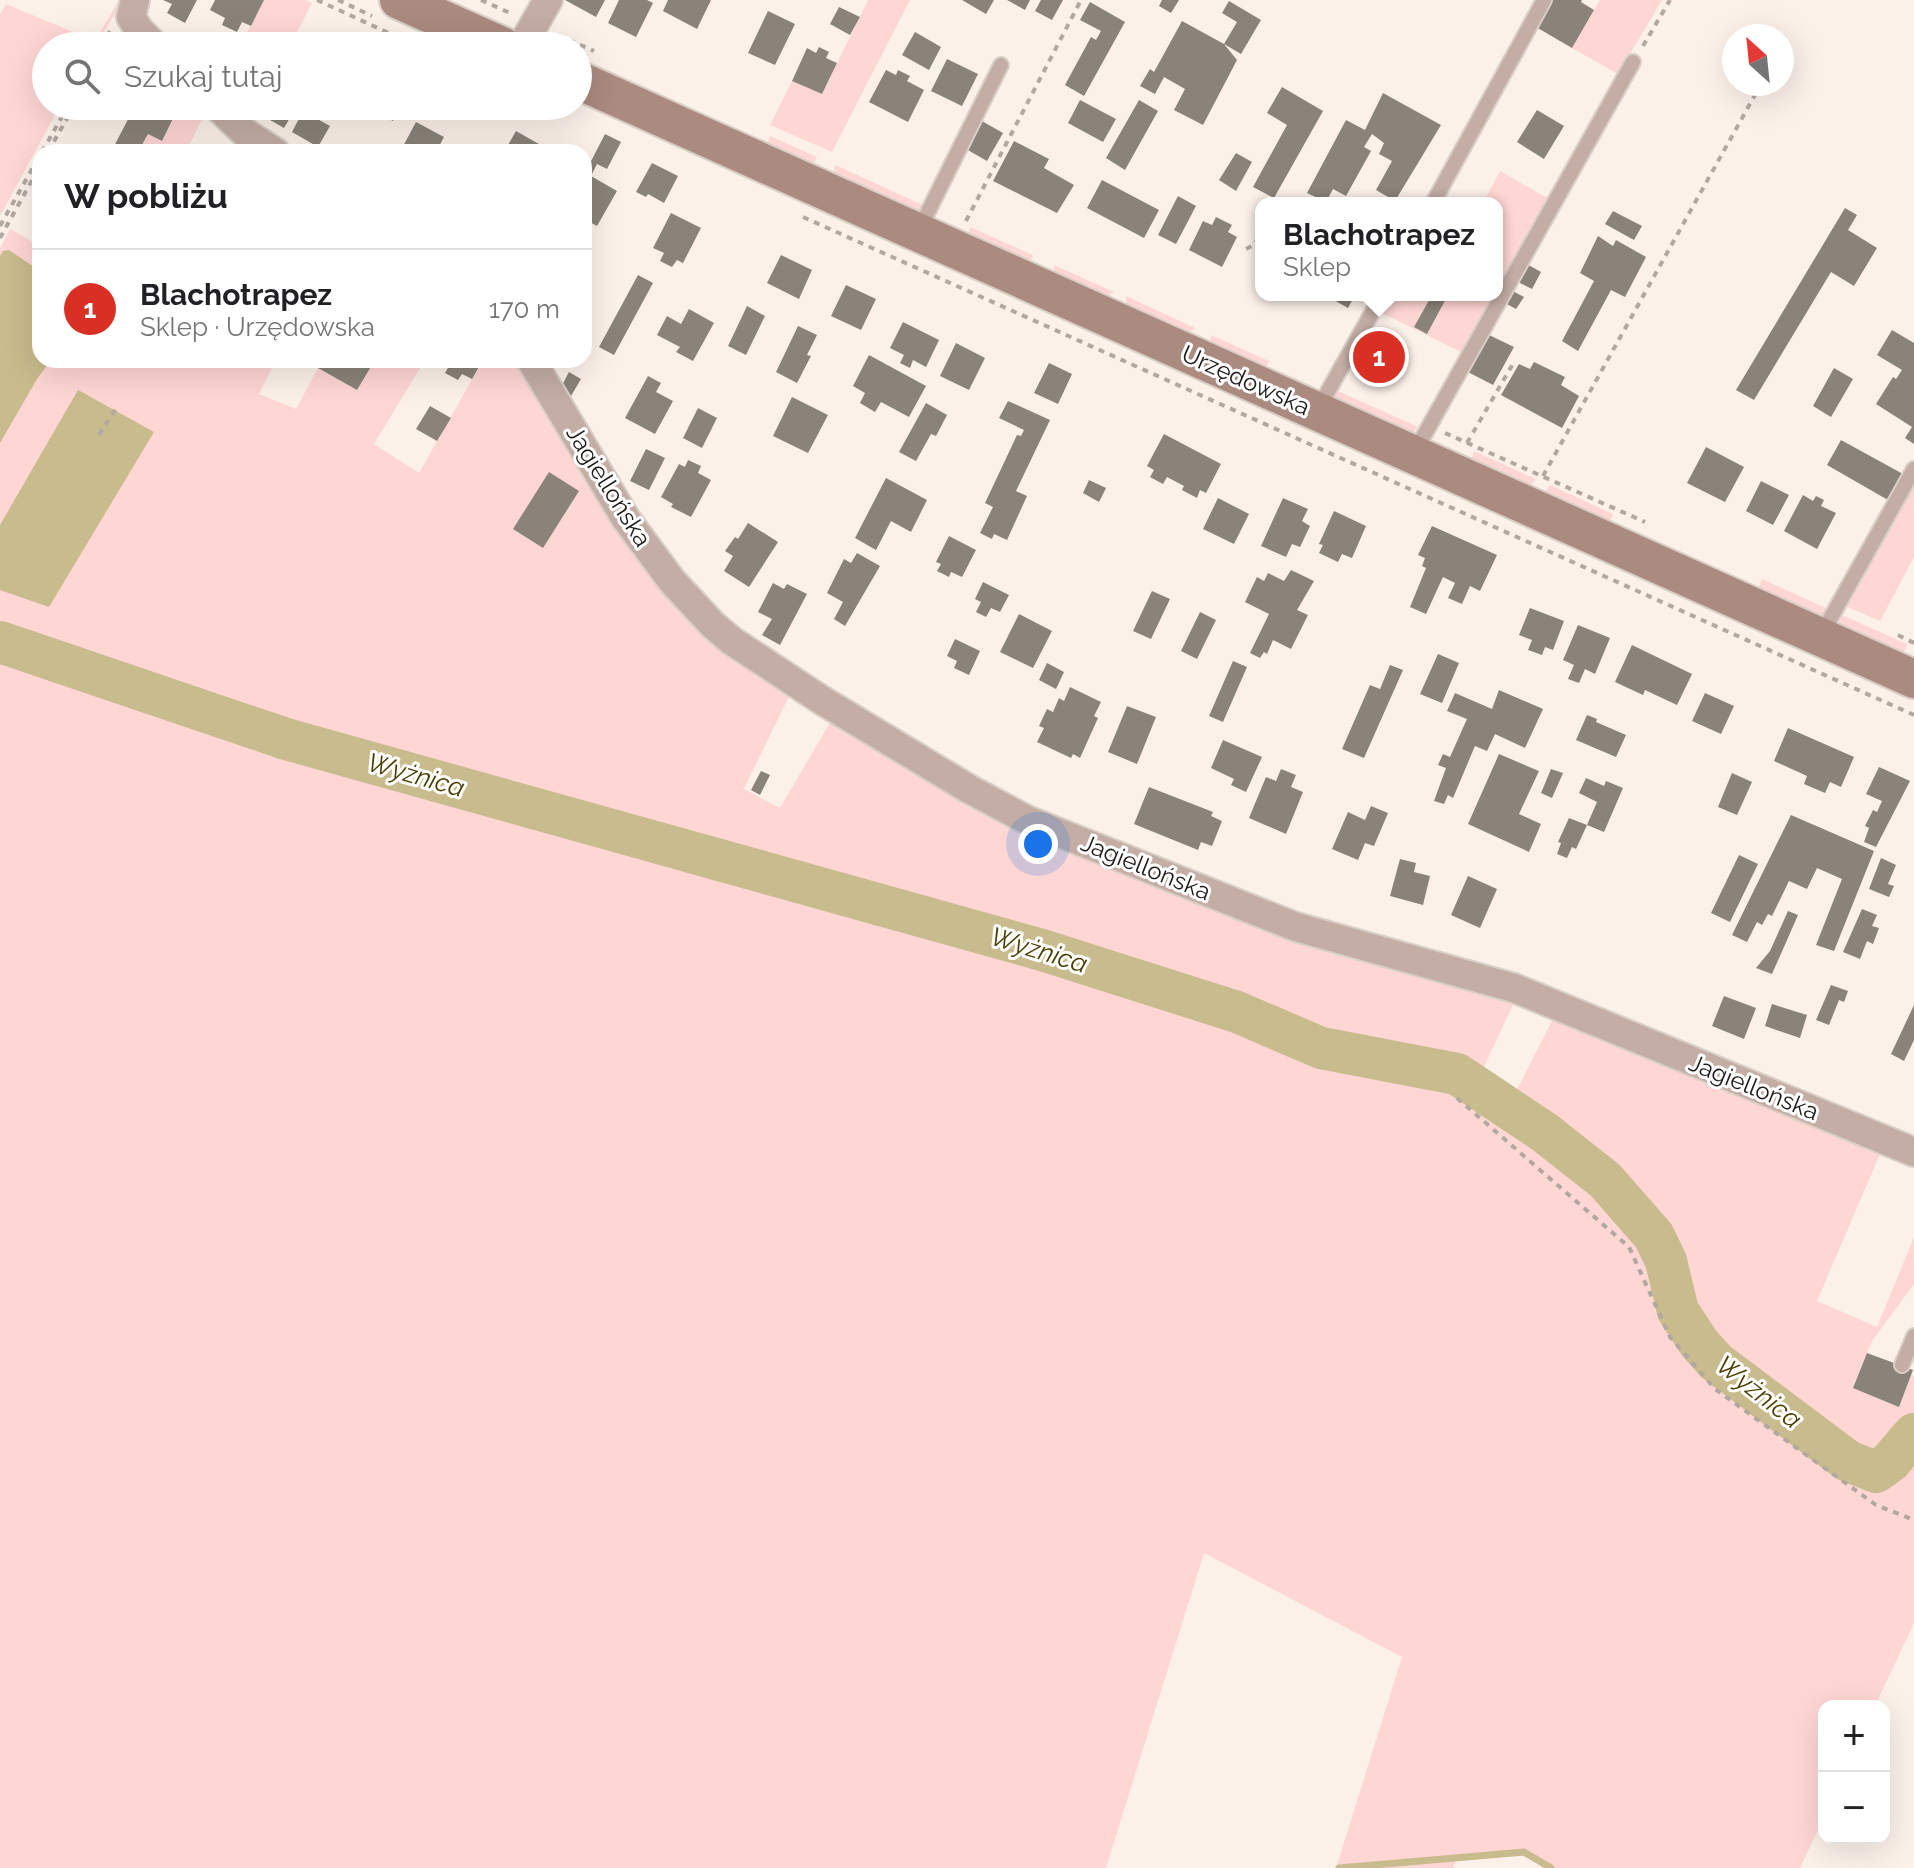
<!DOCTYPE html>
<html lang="pl">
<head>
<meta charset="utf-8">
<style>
	body { margin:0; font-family:Raleway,sans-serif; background:#f2f2f2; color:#202124 }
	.controls { position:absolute; right:24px; bottom:24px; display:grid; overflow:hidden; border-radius:16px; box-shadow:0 8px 32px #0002 }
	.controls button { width:72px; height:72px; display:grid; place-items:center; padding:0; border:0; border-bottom:2px solid #e0e0e0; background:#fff; color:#202124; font:40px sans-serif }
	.compass { position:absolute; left:1722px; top:24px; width:72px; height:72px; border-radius:50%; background:#fff; box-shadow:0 8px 32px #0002; rotate:333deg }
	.you { position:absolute; left:1038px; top:844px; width:28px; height:28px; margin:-20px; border:6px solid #fff; border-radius:50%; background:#1a73e8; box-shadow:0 0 0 12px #1a73e833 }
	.badge { display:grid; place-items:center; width:52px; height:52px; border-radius:50%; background:#d93025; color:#fff; font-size:26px; font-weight:700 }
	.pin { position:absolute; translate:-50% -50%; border:4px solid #fff; box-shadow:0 2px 8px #0006 }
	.popup { position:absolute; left:1255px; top:197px; width:248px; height:104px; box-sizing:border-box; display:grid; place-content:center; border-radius:16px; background:#fff; filter:drop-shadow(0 2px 6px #0005); font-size:26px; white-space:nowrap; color:#757577 }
	.popup b { font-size:30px; color:#202124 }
	.popup::after { content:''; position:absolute; left:50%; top:100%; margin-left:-16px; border:16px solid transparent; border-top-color:#fff }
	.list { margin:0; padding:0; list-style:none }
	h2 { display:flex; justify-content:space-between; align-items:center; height:104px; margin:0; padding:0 32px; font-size:34px }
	h2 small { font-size:26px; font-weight:400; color:#757577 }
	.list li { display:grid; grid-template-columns:52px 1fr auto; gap:24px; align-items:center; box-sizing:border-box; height:120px; padding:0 32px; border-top:2px solid #e0e0e0 }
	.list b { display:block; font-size:30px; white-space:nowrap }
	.list p { margin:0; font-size:26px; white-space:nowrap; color:#757577 }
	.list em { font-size:26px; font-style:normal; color:#757577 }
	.icon { flex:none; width:44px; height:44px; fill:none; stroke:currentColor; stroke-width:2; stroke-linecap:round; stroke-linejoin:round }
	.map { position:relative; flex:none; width:1914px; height:1868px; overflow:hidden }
	.search { position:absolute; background:#fff; box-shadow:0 8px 32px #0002; left:32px; top:32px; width:560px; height:88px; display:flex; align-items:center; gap:20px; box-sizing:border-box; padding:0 28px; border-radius:44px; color:#757577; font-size:30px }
	.panel { position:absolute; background:#fff; box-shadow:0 8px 32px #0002; left:32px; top:144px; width:560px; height:224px; border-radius:24px }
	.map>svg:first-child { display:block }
	.green { fill:#fed6d4 }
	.water { fill:#c8bb8d }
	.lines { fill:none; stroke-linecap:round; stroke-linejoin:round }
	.stream { stroke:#c8bb8d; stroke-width:7 }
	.river { stroke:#c8bb8d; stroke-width:42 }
	.building { fill:#8a837a }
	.lane-casing { stroke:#d8cfc7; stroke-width:18 }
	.street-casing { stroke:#d8cfc7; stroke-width:32 }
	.secondary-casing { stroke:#d8cfc7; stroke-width:42 }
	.path { stroke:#b1a8a2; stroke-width:4; stroke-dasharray:6 6; stroke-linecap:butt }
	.lane { stroke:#c3ada5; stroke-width:14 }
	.street { stroke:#c3ada5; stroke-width:28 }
	.secondary { stroke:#ab8a7f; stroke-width:38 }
	.labels { text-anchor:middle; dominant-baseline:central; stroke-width:6; stroke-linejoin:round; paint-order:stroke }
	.street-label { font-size:24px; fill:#1e1a17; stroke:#fff }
	.water-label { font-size:26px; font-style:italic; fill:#4c3e01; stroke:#fff }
</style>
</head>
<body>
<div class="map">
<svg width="1914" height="1868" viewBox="0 0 1914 1868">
	<rect width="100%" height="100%" fill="#fcf1e9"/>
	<!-- green -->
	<path class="green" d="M119,0H124L95,46H46V106H60L0,216V14L6,4L95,41Z
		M264,0H305L312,3L290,46H240Z
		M868,0H910L832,152L770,125L792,81L822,94Z
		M1600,0H1662L1618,74L1572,48Z
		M179,106L208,107L186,152H138L148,134L162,141Z
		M770,136L817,157L814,163L809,165L770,147L768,142Z
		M835,165L923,205L920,210L915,212L833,174Z
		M1500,171L1547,198L1497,287V203H1483Z
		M970,227L1033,255L1031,260L1027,263L968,236Z
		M10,229L40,246V360H276L259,394L296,409L318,368L357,390L375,360H425L374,444L419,473L483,360H522L618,522L671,601L685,616L791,692L744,789L780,808L832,719L996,813L1517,996L1478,1080L1511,1101L1558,1009L1883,1147L1817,1301L1877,1327L1914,1237V1284L1872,1341L1853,1387L1899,1407L1911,1375L1914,1376V1623L1875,1706H1824V1817L1800,1868H1551L1524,1852L1457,1858L1453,1868H1336L1402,1657L1204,1553L1106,1868H0V248Z
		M1054,265L1114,292L1106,297L1054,275Z
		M1390,295H1493L1461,352L1380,312Z
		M1126,296L1195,328L1188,333L1126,305Z
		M1211,335L1269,361L1265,368L1210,344Z
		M1338,391L1418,427L1413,433L1409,434L1336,403L1334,397Z
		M1474,451L1536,479L1528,488L1471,461Z
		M1914,484V557L1880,621L1845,606Z
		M1550,485L1613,514L1609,524L1544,494Z
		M1762,579L1828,609L1823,619L1758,589Z
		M1842,615L1907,644L1903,654L1839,624Z"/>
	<!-- water -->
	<path class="water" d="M9,250L40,271V360H51L37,379L0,443V256L3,251Z
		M78,390L154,432L49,607L0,590V525Z"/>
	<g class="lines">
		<!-- stream -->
		<path class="stream" d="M1339,1868L1524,1852L1551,1868"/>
		<!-- river -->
		<path class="river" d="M0,642L286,739L1042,950L1237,1012L1321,1048L1457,1074L1544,1132L1605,1180L1654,1236L1666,1261L1678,1311L1699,1343L1716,1362L1848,1461L1876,1472L1890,1462L1914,1434"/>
	</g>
	<!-- building -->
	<path class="building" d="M163,0H197L185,23L167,13L172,4Z
		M215,0H264L251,26L242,22L237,32L222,25L225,18L210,10Z
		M565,0H605L596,17Z
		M619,0H647L653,3L636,37L608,23Z
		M668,0H711L697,29L663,11Z
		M962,0H994L986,14Z
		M1007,0H1030L1025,10Z
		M1041,0H1063L1052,20L1035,11Z
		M1162,0H1179L1171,13L1159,6Z
		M1552,0H1582L1581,2L1594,10L1572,48L1536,27Z
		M1229,1L1261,20L1241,54L1224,44L1237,60L1203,125L1174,110L1185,89L1164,77L1155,94L1140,86L1150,69L1154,72L1182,21L1224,44L1237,22L1222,13Z
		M1090,2L1125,22L1084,96L1065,85L1091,37L1096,40L1101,31L1080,20Z
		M839,7L860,17L850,35L830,24Z
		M768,11L795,24L775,65L748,53Z
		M310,32L335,46H303Z
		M915,32L941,47L929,70L902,55Z
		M819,47L829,52L826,58L837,63L822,94L792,81L807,48L816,53Z
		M947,59L978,74L962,106L931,91Z
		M886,70L896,75L898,70L910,76L907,81L924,90L908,122L869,102Z
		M1282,87L1323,111L1274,198L1253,187L1287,125L1267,113Z
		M1383,93L1441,125L1395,201L1376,190L1392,161L1379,154L1384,143L1372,134L1364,147L1371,151L1346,196L1333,189L1326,202L1307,193L1346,120L1365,130Z
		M1080,100L1116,119L1103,142L1068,123Z
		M1139,100L1158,111L1125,170L1106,158Z
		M135,106H179L162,141L148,134L138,152H111Z
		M259,106H290L295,109L284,128L256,112Z
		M364,106H400L393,121Z
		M1537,110L1564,126L1544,159L1517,142Z
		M303,111L330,126L318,147L292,132Z
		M982,121L1003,133L987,161L966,149Z
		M416,122L444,137L436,152H400Z
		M516,131L546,148L553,152H504Z
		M605,134L621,142L607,169L597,164L591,176L617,191L597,226L584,219V175Z
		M1014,141L1049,159L1044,168L1074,185L1057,213L993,181Z
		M1236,153L1252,162L1236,191L1219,180Z
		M652,163L678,176L664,203L648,194L646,197L636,192Z
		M1102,180L1159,210L1144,238L1087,208Z
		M1178,196L1196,206L1176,244L1158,235Z
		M1845,208L1857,215L1848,230L1877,248L1854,286L1831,272L1754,400L1736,390Z
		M1613,211L1642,226L1634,240L1605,224Z
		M671,213L701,228L683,263L677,260L672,267L660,261L664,253L653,248Z
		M1216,217L1232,225L1228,232L1237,237L1222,267L1189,250L1203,221L1212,225Z
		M1598,236L1613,246L1616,240L1646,257L1625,297L1611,290L1578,351L1562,341L1594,281L1580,273Z
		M781,255L812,270L799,299L767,283Z
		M1525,263L1541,272L1532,289L1516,281Z
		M638,275L653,283L614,355L599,347Z
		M846,285L876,299L861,330L831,316Z
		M1509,289L1524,297L1516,309L1503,302Z
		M1325,295H1355L1348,308Z
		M1432,295H1448L1427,334L1414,327Z
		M747,306L765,316L746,355L728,346Z
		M689,309L714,323L693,361L676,352L680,347L657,335L667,316L681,324Z
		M903,322L939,340L926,367L913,360L910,368L900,363L904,355L890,348Z
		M798,326L817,335L807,355L811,356L797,383L776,372Z
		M1371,328L1386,335L1384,339L1405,350L1388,383L1353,365Z
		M1892,330L1914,343V444L1905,438L1912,427L1876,404L1893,377L1896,379L1902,370L1877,355Z
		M1485,333L1514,347L1493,385L1466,371Z
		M956,343L985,358L969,390L940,376Z
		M869,355L926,386L909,417L881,402L875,412L860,403L865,393L853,386Z
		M323,360H375L357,390L318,368Z
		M439,360H483L472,379L462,374L458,380L445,373L449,366Z
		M1534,362L1565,377L1561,385L1579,396L1562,428L1501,395L1519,364L1530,369Z
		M1049,363L1072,374L1058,404L1034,393Z
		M1834,368L1853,379L1831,417L1813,406Z
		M569,372L581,379L571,396L560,389Z
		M648,376L661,383L656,392L673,401L655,434L625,418Z
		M792,397L828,415L808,453L773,436Z
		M1008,401L1050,420L1016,491L1027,496L1007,540L994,534L992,539L980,533L993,507L985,503L1017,435L1021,436L1024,430L999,418Z
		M926,403L947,415L936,436L931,434L916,461L899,452Z
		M430,406L451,418L437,441L416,429Z
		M698,408L717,418L702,448L683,438Z
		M1164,434L1221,464L1206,493L1200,490L1197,498L1182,490L1184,486L1167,477L1163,484L1150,477L1154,470L1147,466Z
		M1841,440L1903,474L1888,500L1827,465Z
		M1706,447L1744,467L1725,502L1687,483Z
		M646,449L665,458L649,490L630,481Z
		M688,460L701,466L698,473L711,480L691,517L671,507L673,504L661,497L679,464L685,467Z
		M549,472L579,491L543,548L513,529Z
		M886,478L927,500L911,532L891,521L876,550L855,538Z
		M1089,480L1106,488L1099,502L1083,493Z
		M1761,481L1789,495L1773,525L1746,511Z
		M1803,495L1813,501L1816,496L1824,500L1821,506L1836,513L1817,549L1784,531Z
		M1218,498L1249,514L1234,544L1203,529Z
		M1283,498L1308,509L1302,521L1310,526L1300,547L1292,544L1286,557L1261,546Z
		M1334,511L1366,526L1352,558L1342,554L1338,562L1319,553L1323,545L1319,544Z
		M748,523L778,542L749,587L724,571L733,556L725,551L735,537L738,539Z
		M1432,526L1497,555L1480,591L1470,586L1462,604L1448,598L1455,583L1443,577L1426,614L1410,607L1426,568L1422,566L1425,558L1418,555Z
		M949,536L976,550L962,577L951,572L949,577L937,571L941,564L936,562Z
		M857,553L880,566L845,626L834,619L843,602L827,593L844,559L851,563Z
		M1291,570L1314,581L1297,610L1308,615L1291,649L1273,640L1267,654L1264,652L1260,658L1250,653L1269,614L1245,602L1257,577L1264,581L1268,573L1284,581Z
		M983,582L1009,595L1000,612L991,608L986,617L976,612L981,602L975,599Z
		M773,583L784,589L787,584L807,594L780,645L762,635L772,619L758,612Z
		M1152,591L1170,599L1151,639L1133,631Z
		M1530,608L1564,621L1553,650L1545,647L1542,655L1528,650L1532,640L1519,635Z
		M1200,612L1216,620L1197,659L1181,651Z
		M1019,614L1052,631L1033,668L1000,652Z
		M1578,625L1610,638L1595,674L1585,669L1579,683L1568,679L1574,665L1563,660Z
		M955,639L980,651L969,675L954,668L957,661L947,656Z
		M1632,645L1692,674L1677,705L1645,690L1643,695L1615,682Z
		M1438,654L1459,663L1442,703L1420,694Z
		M1233,661L1247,667L1223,722L1209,716Z
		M1047,663L1064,672L1056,689L1039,680Z
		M1390,665L1403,670L1364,758L1342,749L1370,685L1380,689Z
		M1070,687L1101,702L1094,716L1098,718L1080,758L1073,754L1071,758L1037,742L1044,728L1039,726L1047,709L1053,712L1059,698L1064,701Z
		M1499,690L1543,709L1525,748L1495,734L1487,751L1475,746L1453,798L1448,795L1444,804L1434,801L1446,768L1438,765L1443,754L1450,757L1467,719L1447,711L1455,693L1492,709Z
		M1705,693L1734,706L1721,734L1692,721Z
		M1127,706L1156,717L1137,764L1108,752Z
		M1587,715L1597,719L1596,722L1626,735L1616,757L1576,740Z
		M1788,728L1854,757L1841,787L1830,782L1825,793L1804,784L1807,776L1774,761Z
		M1223,740L1262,757L1246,792L1231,785L1234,779L1211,768Z
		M1499,754L1539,771L1519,814L1541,824L1529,852L1468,824Z
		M1879,767L1910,781L1876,847L1864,842L1869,828L1865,826L1873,810L1877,812L1882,801L1866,794Z
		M1281,769L1296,775L1291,787L1303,792L1286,834L1249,818L1266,777L1276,781Z
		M1551,769L1563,773L1552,798L1541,793Z
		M761,771L770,775L760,795L751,790Z
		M1732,773L1752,782L1737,815L1718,807Z
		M1586,778L1604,786L1606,781L1623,788L1604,832L1587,825L1576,849L1572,847L1567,858L1557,854L1561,843L1558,842L1569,818L1587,825L1597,802L1579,793Z
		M1149,787L1213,812L1211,816L1222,821L1212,846L1201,842L1198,850L1134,824Z
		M1371,806L1388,813L1374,846L1365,843L1358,860L1332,849L1348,812L1365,820Z
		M1791,815L1874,851L1834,951L1816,945L1842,879L1817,868L1807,889L1789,881L1772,916L1768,914L1762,925L1757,922L1747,942L1732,935Z
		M1739,855L1758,864L1730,922L1711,913Z
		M1881,858L1896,865L1888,884L1894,886L1889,897L1869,889Z
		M1400,859L1416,863L1414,872L1430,876L1423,905L1390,896Z
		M1468,876L1497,889L1480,928L1451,915Z
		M1862,909L1877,915L1872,926L1879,928L1873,944L1867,941L1860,959L1843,952Z
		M1788,911L1798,915L1772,974L1756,968L1770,951Z
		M1831,985L1848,991L1844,1002L1839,1000L1829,1025L1816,1020Z
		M1724,996L1756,1008L1744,1039L1712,1026Z
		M1772,1004L1807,1015L1800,1038L1765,1026Z
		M1914,1005V1040L1904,1061L1891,1054Z
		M1867,1353L1913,1370L1899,1407L1853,1388Z"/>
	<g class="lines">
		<!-- lane casing -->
		<g class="lane-casing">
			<path id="lane" d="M1433,203L1544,0
				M918,232L1001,65
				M1317,411L1382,295
				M1413,455L1633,62
				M1820,637L1914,469
				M1902,1365L1914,1336"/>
		</g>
		<!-- street casing -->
		<g class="street-casing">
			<path id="street" d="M135,0L131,17L139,30L155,46
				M522,46L548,0
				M217,106L244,132L275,152
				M531,360L626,519L672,581L713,625L732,641L823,701L969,789L1027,820L1296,927L1514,988L1914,1152"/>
		</g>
		<!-- secondary casing -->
		<g class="secondary-casing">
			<path id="secondary" d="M399,0L502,46
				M578,80L1914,679"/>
		</g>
		<!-- path -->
		<path class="path" d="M317,0L417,46
			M338,0L372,16
			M481,0L510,13
			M558,35L594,51
			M101,46L110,31
			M107,46L113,34
			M1643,46L1670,0
			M1782,48L1786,41
			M555,106L565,110
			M42,152L68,106
			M48,152L74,106
			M803,217L1914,715
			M966,221L1081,0
			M0,226L40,155
			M0,238L40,166
			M1246,249L1254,245L1261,234
			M1445,433L1645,522
			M99,435L117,407
			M1467,443L1514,362
			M1543,476L1761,84
			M1898,635L1914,643
			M1457,1098L1629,1247L1670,1337L1715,1389L1876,1505L1914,1520"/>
		<!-- lane -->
		<use href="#lane" class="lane"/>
		<!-- street -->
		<use href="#street" class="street"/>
		<!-- secondary -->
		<use href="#secondary" class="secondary"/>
	</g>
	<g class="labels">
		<!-- street labels -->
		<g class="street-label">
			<text transform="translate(1246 380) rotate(24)">Urzędowska</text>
			<text transform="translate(609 486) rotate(58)">Jagiellońska</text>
			<text transform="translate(1146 867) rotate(22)">Jagiellońska</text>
			<text transform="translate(1754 1087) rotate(22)">Jagiellońska</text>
		</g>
		<!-- water labels -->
		<g class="water-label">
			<text transform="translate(416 775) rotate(16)">Wyżnica</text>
			<text transform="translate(1039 950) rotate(17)">Wyżnica</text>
			<text transform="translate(1759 1392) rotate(38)">Wyżnica</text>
		</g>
	</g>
</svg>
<div class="controls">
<button>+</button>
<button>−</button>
</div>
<svg class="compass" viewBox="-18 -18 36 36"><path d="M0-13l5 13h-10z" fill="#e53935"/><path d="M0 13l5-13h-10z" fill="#757577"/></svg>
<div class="you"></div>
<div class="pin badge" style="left:1379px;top:357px">1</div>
<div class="popup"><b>Blachotrapez</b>Sklep</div>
<div class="search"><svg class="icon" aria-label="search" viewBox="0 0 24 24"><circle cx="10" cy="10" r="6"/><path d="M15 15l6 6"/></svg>Szukaj tutaj</div>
<section class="panel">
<h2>W pobliżu<small></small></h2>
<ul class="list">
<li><span class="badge">1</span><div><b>Blachotrapez</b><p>Sklep · Urzędowska</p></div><em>170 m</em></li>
</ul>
</section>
</div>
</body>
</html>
